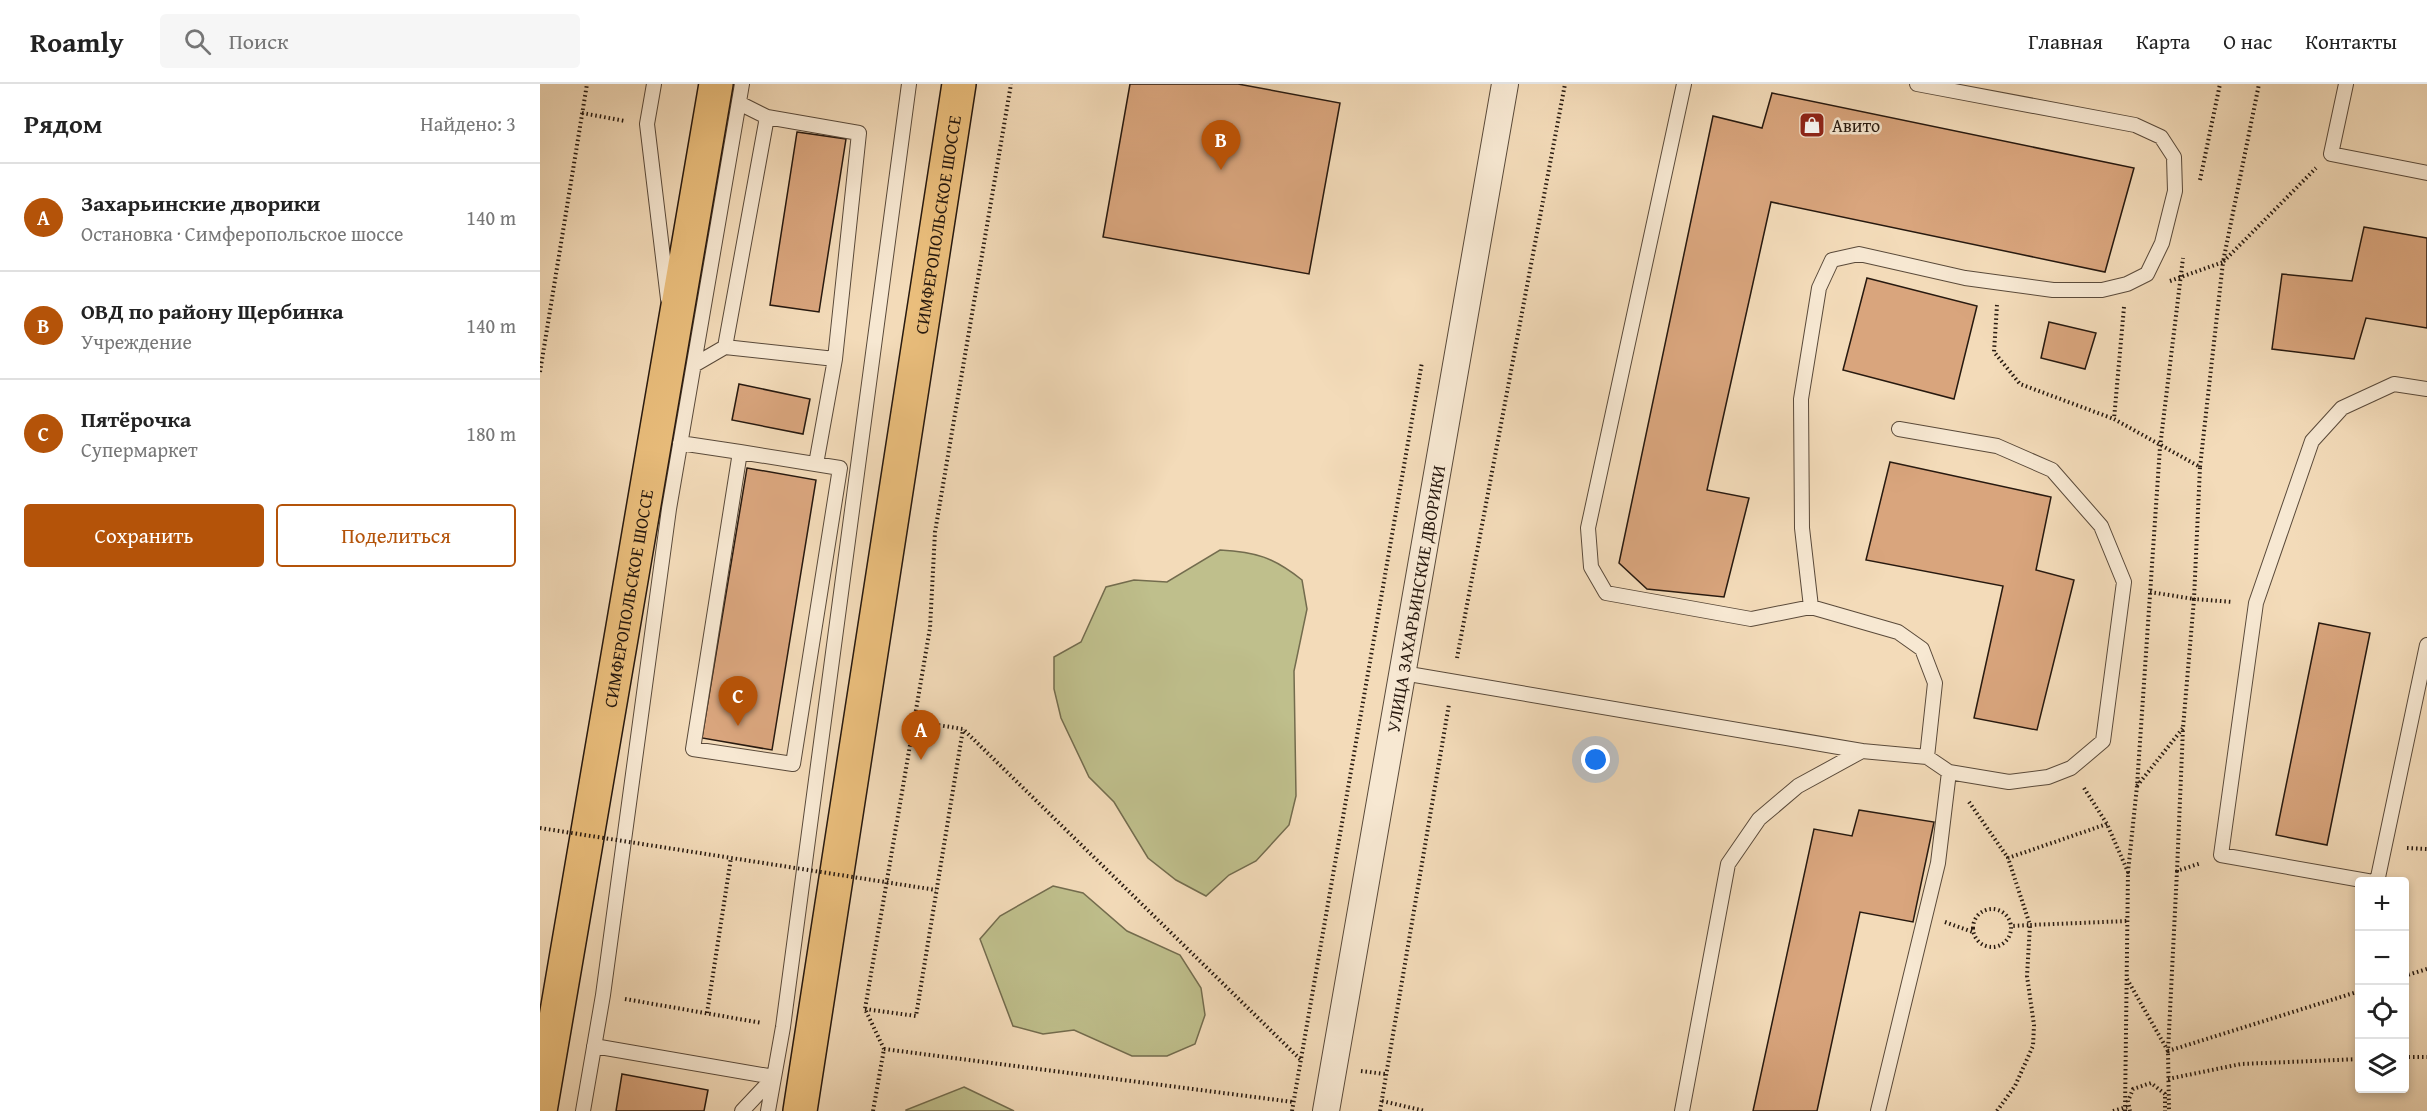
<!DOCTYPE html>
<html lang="ru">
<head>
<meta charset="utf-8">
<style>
	body { margin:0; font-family:"Gentium Book Plus",serif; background:#f6f6f6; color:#222 }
	.controls { position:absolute; right:18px; bottom:18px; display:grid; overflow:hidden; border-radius:6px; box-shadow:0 3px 9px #0003 }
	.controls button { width:54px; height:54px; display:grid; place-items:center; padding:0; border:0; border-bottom:2px solid #e0e0e0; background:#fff; color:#222; font:30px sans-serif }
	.you { position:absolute; left:1056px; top:676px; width:21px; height:21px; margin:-15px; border:4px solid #fff; border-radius:50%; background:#1a73e8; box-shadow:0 0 0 9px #1a73e833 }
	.badge { display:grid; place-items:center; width:39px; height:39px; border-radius:50%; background:#b45309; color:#fff; font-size:20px; font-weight:700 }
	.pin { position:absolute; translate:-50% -50px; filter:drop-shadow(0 2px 3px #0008) }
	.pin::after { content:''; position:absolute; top:32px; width:21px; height:18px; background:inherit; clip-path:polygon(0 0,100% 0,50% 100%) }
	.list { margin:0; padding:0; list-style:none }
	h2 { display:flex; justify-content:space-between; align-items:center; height:78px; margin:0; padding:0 24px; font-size:26px }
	h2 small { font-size:20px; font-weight:400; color:#767676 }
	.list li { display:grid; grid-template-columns:39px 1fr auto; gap:18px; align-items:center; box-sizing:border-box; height:108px; padding:0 24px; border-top:2px solid #e0e0e0 }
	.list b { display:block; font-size:22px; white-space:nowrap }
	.list p { margin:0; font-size:20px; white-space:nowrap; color:#767676 }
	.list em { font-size:20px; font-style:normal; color:#767676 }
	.actions { display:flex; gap:12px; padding:18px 24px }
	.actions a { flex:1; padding:14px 0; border:2px solid #b45309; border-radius:6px; text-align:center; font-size:21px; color:#b45309 }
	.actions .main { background:#b45309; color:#fff }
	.icon { flex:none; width:33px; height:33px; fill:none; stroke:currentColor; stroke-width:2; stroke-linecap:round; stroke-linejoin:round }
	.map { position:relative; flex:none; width:1887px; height:1027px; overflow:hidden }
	header { display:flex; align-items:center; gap:36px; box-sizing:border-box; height:84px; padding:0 30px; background:#fff; border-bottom:2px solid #e0e0e0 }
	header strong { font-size:28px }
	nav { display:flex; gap:33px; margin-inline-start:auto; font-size:21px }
	.search { width:420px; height:54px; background:#f6f6f6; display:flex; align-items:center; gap:15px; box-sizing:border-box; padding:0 21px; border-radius:6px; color:#767676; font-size:22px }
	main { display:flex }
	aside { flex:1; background:#fff }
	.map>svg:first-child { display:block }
	.green { fill:#bfbf8c; stroke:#736c4e; stroke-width:1.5 }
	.building { fill:#d9a57d; stroke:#27190f; stroke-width:1.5 }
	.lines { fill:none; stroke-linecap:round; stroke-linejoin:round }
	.service-casing { stroke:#5a4a3a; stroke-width:16 }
	.minor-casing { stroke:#5a4a3a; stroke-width:28 }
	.primary-casing { stroke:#27190f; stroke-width:36 }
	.path { stroke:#27190f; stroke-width:4; stroke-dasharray:1.5 3; stroke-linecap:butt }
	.service { stroke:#f7e8d2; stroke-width:14 }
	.minor { stroke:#f7e8d2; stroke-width:26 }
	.primary { stroke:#eabe7c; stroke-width:33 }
	.path-bridge { stroke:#27190f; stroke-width:4; stroke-dasharray:1.5 3; stroke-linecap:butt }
	.labels { text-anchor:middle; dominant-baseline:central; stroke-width:5; stroke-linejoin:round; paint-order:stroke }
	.poi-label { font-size:18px; fill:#27190f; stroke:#f7e8d2; text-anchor:start }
	.street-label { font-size:18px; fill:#27190f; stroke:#f7e8d2 }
</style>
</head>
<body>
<header>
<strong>Roamly</strong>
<div class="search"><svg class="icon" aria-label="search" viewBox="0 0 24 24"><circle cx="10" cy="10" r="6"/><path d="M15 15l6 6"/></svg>Поиск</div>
<nav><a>Главная</a><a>Карта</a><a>О нас</a><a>Контакты</a></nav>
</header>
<main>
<aside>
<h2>Рядом<small>Найдено: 3</small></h2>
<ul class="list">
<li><span class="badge">A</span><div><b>Захарьинские дворики</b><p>Остановка · Симферопольское шоссе</p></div><em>140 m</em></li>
<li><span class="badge">B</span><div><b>ОВД по району Щербинка</b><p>Учреждение</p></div><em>140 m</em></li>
<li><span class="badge">C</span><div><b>Пятёрочка</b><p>Супермаркет</p></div><em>180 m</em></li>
</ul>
<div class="actions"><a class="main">Сохранить</a><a>Поделиться</a></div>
</aside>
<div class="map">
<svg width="1887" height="1027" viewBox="0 0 1887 1027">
	<rect width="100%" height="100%" fill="#f3dbb9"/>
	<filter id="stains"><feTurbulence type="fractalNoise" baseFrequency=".00333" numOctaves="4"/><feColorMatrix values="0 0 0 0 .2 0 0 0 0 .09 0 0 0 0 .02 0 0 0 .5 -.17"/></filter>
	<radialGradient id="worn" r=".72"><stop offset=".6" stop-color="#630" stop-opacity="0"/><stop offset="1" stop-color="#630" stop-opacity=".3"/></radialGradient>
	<!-- green -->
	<path class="green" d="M680,466C716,468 733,473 762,496L767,525L754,587L756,712L749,741L716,777L689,791L666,812L636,796L608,774L574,718L549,693L521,634L514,605V573L541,558L566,503L594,496L627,498Z
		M513,802L543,809L587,847L640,871L661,904L665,931L655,960L627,972H592L534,946L503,950L473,942L440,855L460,832Z
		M424,1003L474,1027H366V1026Z"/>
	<!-- building -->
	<path class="building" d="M590,0H698L800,19L769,190L563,153Z
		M1232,9L1594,84L1565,188L1231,118L1167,406L1209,414L1184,513L1107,505L1079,479L1173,32L1222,44Z
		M257,48L306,55L279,228L230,221Z
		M1824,143L1887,154V244L1826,234L1814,275L1732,265L1742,190L1812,197Z
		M1327,194L1437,222L1414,315L1303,286Z
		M1509,238L1556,249L1545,285L1501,274Z
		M199,300L270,315L263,350L192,336Z
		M1350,378L1511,413L1496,486L1534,496L1497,646L1434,634L1463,502L1326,476Z
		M207,384L276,396L232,666L162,654Z
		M1779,539L1830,549L1787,761L1736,751Z
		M1319,726L1394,738L1373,838L1320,828L1277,1027H1213L1274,745L1312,752Z
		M82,990L168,1006L164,1027H76Z"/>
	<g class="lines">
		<!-- service casing -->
		<g class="service-casing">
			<path id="service" d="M114,0L107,40L128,215
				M1144,0L1048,444L1051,483L1066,509L1211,535L1271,523L1358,548L1382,565L1395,599L1387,673L1322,667
				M1806,0L1791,70L1887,89
				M227,33L319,49L295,275L276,380
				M185,263L227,33L199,19
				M154,281L185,263L295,275
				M1359,345L1457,362L1512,386L1561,442L1584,498L1563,657L1531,684L1508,693L1469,698L1409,688L1387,673
				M140,359L200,368
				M200,368L300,384L253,680L153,665Z
				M1271,523L1262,444L1261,315L1279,204L1292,176L1319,170L1425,194L1513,206H1562L1587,200L1607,190L1622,159L1635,107L1634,73L1621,53L1595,41L1377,0
				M863,589L1322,667L1258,702L1219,735L1188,780L1142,1027
				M1833,798L1681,771L1716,519L1772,357L1802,324L1854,300L1887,305
				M1837,798L1887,561
				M54,962L234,993
				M43,1027L63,911L129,425L202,0
				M202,1027L234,993
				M228,1027L243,943L369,0
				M1338,1027L1398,779L1409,688"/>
		</g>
		<!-- minor casing -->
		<g class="minor-casing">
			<g id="minor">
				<path id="s1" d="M786,1027L965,0"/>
			</g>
		</g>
		<!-- primary casing -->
		<g class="primary-casing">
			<g id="primary">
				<path id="s2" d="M0,1027L176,0"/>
				<path id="s3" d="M260,1027L419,0"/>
			</g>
		</g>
		<!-- path -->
		<path class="path" d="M42,29L85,37
			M1660,96L1680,0
			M1630,197L1683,178L1719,0
			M1457,221L1454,268L1480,300L1574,335
			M1584,223L1574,335L1660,383L1654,515L1693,518
			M0,288L47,0
			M1660,383L1683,178L1776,84
			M1610,508L1654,515L1643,644
			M917,574L1025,0
			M372,637L423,645L761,976
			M1597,702L1643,644L1637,787L1661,779
			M1544,704L1567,740L1588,788L1597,702L1620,363L1643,174
			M1429,718L1468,774
			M1567,740L1468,774L1490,841L1587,837
			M1867,764L1887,765
			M1637,787L1628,967L1820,907
			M1433 844a19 19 0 1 1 38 0a19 19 0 1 1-38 0Z
			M1405,838L1433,848
			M1864,892L1887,885
			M1587,895L1628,967L1629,1027
			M85,915L222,939
			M325,925L376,932L423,645
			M167,929L191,774
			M344,965L753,1018
			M1864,973H1887
			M821,987L845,990
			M1628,995L1701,980L1820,975
			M842,1017L885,1027
			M333,1027L344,965L325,925L390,544L395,448L471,0
			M752,1027L882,278
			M840,1027L909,620
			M1457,1027L1475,1002L1493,962L1494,941L1487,892L1490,841L1471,842
			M1573,1027L1587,1023
			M1585,1027L1588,788
			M1590,1027L1588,1017L1593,1005L1611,999L1625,1010V1027"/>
		<!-- service -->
		<use href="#service" class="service"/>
		<!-- minor -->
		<use href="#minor" class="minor"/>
		<!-- primary -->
		<use href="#primary" class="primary"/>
		<!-- path-bridge -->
		<path class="path-bridge" d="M0,744L396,806"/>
	</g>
	<!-- icons -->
	<defs>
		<g id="shop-square" transform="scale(1.35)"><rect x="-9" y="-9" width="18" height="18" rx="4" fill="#8f2418" stroke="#f7e8d2"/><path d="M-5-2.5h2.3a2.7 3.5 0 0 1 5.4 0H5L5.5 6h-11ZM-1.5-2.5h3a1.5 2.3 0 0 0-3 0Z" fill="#fff"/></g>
	</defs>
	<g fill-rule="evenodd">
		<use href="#shop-square" x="1272" y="41"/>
	</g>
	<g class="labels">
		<!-- poi labels -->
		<g class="poi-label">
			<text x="1292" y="41">Авито</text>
		</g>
		<!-- street labels -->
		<g class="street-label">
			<text stroke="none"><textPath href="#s3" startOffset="897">СИМФЕРОПОЛЬСКОЕ ШОССЕ</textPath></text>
			<text stroke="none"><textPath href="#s2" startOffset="520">СИМФЕРОПОЛЬСКОЕ ШОССЕ</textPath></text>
			<text stroke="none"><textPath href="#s1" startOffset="520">УЛИЦА ЗАХАРЬИНСКИЕ ДВОРИКИ</textPath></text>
		</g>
	</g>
	<rect width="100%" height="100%" filter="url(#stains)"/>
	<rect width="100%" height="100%" fill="url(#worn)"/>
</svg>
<div class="controls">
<button>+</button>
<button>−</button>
<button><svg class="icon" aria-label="locate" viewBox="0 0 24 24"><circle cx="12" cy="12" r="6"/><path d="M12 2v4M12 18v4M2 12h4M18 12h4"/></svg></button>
<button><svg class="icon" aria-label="layers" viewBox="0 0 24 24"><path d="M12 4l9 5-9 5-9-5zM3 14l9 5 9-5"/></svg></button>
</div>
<div class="you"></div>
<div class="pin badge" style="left:381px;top:676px">A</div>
<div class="pin badge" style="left:681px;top:86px">B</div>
<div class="pin badge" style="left:198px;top:642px">C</div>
</div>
</main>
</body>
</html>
